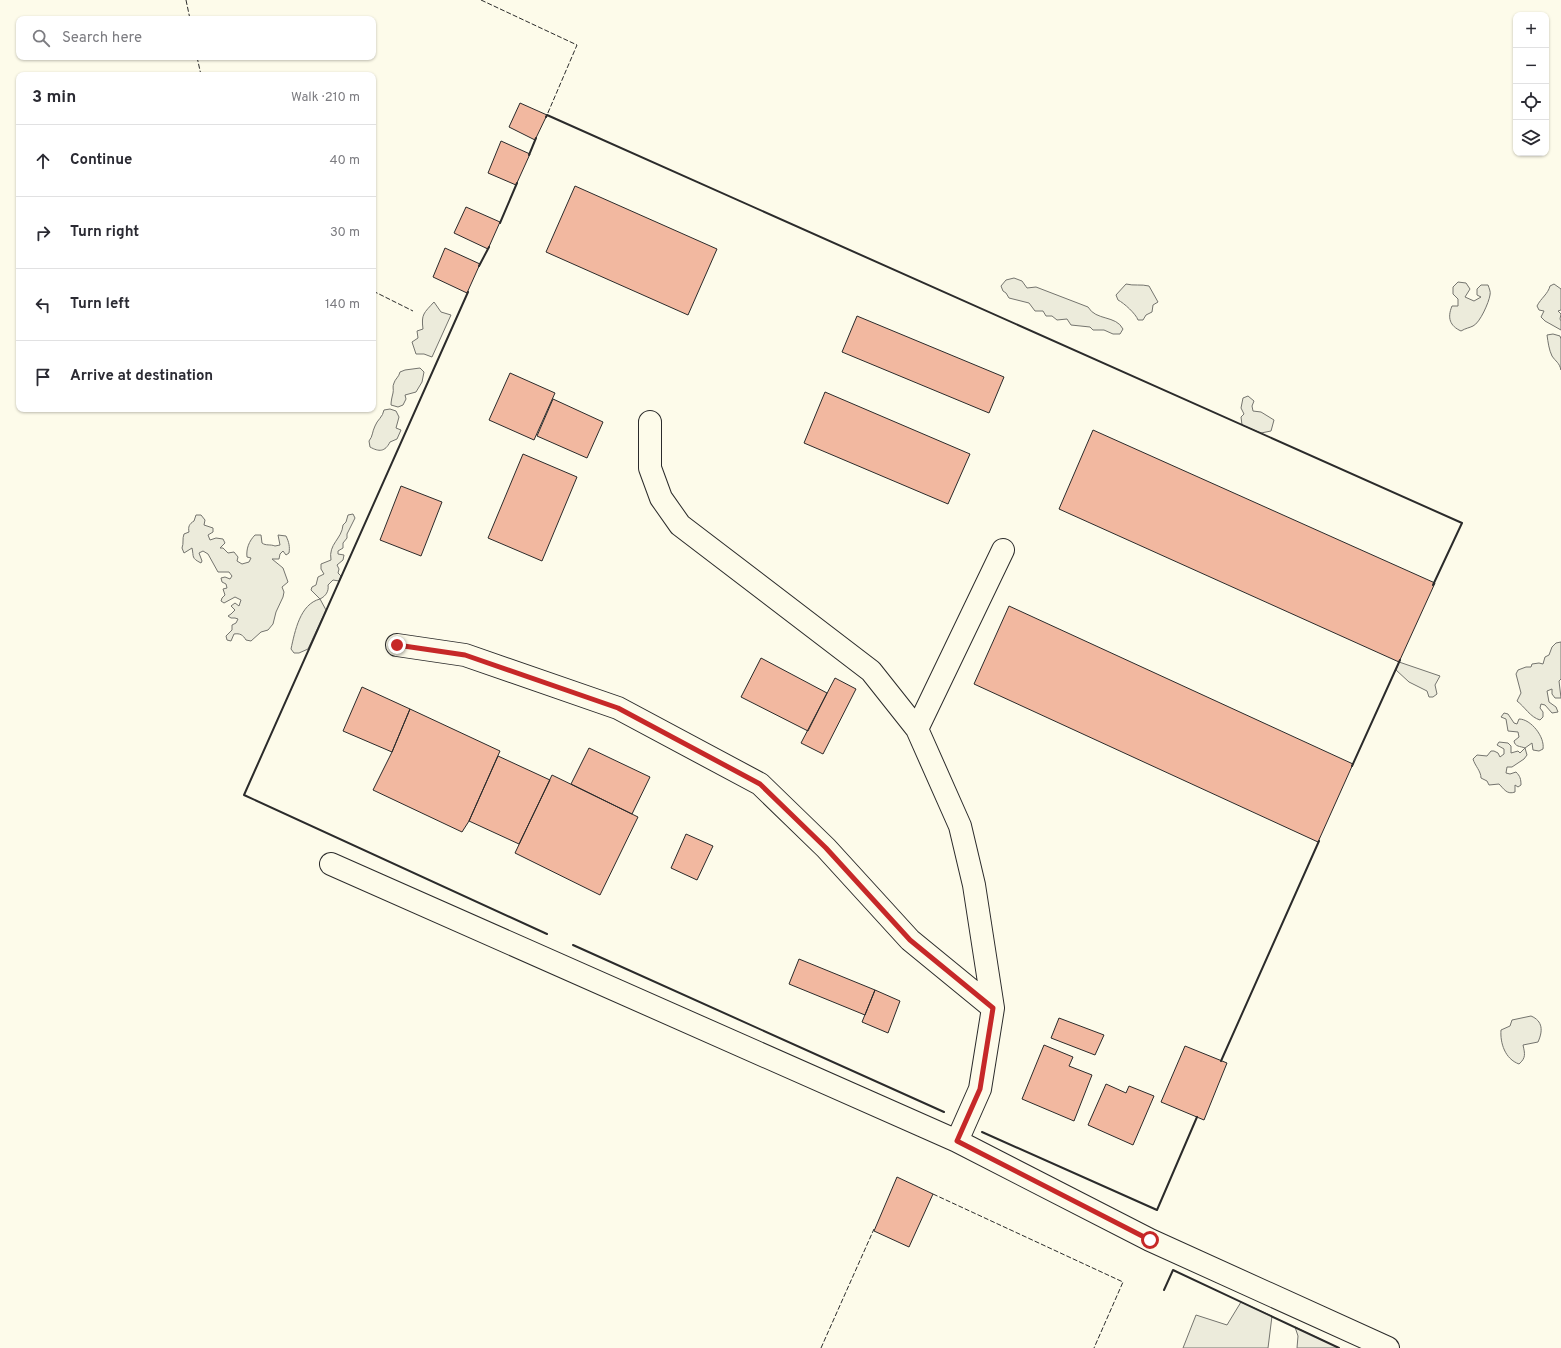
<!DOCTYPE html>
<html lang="en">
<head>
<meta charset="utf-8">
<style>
	body { margin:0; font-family:Overpass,sans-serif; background:#f2f2f3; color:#2b2b33 }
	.controls { position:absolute; right:12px; top:12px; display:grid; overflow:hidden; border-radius:8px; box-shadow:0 1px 3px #0004 }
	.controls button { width:36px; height:36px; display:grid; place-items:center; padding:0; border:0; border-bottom:1px solid #e1e1e2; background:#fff; color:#2b2b33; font:20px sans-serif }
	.stop { position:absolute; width:12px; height:12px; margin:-9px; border:3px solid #c62828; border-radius:50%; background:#fff }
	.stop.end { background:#c62828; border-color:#fff; box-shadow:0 1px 4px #0008 }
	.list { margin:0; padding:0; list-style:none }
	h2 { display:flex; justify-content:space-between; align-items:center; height:52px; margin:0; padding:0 16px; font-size:17px }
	h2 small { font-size:13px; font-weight:400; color:#7c7c81 }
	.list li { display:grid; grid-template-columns:26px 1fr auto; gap:12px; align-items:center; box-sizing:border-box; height:72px; padding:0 16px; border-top:1px solid #e1e1e2 }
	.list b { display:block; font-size:15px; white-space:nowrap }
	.list em { font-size:13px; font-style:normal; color:#7c7c81 }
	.icon { flex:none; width:22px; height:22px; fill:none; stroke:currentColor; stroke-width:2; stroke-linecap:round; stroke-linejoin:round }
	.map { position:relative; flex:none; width:1561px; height:1348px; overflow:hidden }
	.search { position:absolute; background:#fff; box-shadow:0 1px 3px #0004; left:16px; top:16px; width:360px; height:44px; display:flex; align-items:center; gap:10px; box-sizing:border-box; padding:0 14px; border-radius:8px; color:#7c7c81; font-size:15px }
	.panel { position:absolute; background:#fff; box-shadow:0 1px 3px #0004; left:16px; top:72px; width:360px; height:340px; border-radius:8px }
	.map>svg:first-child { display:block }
	.green { fill:#ecebdb; stroke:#74746e }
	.building { fill:#f2b8a0; stroke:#2b2b2b }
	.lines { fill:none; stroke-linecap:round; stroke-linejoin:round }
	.minor-casing { stroke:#2b2b2b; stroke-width:24 }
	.minor { stroke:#fdfbea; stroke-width:22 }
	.fence { stroke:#2b2b2b; stroke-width:1; stroke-dasharray:5 2; stroke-linecap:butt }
	.wall { stroke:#2b2b2b; stroke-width:2 }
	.route { stroke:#c62828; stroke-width:5 }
</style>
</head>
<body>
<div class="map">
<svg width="1561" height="1348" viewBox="0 0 1561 1348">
	<rect width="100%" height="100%" fill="#fdfbea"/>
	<!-- green -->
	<path class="green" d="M1014,278L1022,281L1027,288L1036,287L1088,307C1096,321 1116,315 1123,329L1120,334H1113L1104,330H1093L1090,327L1071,325L1067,319L1057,320L1052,316H1046L1043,311H1035L1029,303L1009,298L1006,293L1003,291L1001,286L1006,280Z
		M1458,282L1466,283L1470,289L1465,297L1474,301L1481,297L1477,295V289L1481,285H1488C1489,288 1491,292 1490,295C1489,302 1480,323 1473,326C1469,328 1466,328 1461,331C1450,326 1447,318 1452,306H1458V299L1453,294V287Z
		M1126,284C1134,286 1141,284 1149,286L1158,302L1153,305L1152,312L1146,315L1143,320H1138C1136,314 1124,303 1118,300L1116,295Z
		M1554,284L1561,289V310L1558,311L1561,314L1560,319L1561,321V330L1545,321L1541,317L1544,311L1539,310L1537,306C1541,298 1548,294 1550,286Z
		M434,302L441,312L451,315L432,357L424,354H416L412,342L418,338L417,331L423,329C421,314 424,313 434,302Z
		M1553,334L1560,336L1561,339V370C1559,362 1556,362 1552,356C1549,350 1548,342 1547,335Z
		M420,368L424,372L422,382L416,392L405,395L406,399L403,405L398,407L391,405C391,401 392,397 393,393C394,389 392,387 394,383C395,379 399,377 400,372L405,370Z
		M1248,396L1254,401L1252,406L1253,411L1261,412L1274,420L1271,431L1261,433L1242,425L1241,417L1244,414L1241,408L1243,398Z
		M390,409L396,411L399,417L396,428L401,430L397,439L390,442C385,452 379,452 370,447L369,441C373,436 372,432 375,426C377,420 383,417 384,410Z
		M353,514L355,518L347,534V538L343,543V548L338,551V554L344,555L343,560L337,565L339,569L338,573L341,576L339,581L333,580L328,585C329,591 326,596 320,599L326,610L308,649L299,653H294L291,649C295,631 300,604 320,599L311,590L312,587L316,585L318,577L324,574L321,569V564L331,560C328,544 342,539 343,525L346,522L348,515Z
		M196,515H201L205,520L204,525L213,528V532L208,535L210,540L216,538L223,539L225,543L220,548H223L228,553L234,552L238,557L237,561L242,564L249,562L251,558L247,557C246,549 249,541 255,535H261L262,543C266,546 270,544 275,546L280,545L278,535L286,536C289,542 290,547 289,553L286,555L283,551L280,554L279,559H272L283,568L288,582L282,587L284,592L283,597L276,612L273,624L268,630L261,632L251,641L246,640C243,635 240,633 234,634L231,641L227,640L226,636L232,630V625L236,623L238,619L235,618H231L228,616L231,614L235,610L231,606L235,603L239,606L241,600L235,597L224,603L221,601L222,598L225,595L223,589L227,588L226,584L222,582L221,578L225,577L230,579L232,576L229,572H218L208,554L203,551L199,553L202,561L201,563C191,558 194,557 192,548L184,553L182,548C184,543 182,539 184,534L189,532C188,527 189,524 194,521Z
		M1561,642V679L1559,681L1561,698H1555L1552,694V689L1547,691L1549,702L1556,707L1558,712L1552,713L1545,705L1541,704L1540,708L1543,712V717L1540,720C1530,717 1525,707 1517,701L1521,693L1516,674L1518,670L1526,667H1531L1532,664L1539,663L1543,664L1545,657L1549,655L1552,647L1556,643Z
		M1399,662L1440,676L1435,685L1437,694L1433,697H1429L1427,691L1409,682L1396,670Z
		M1504,713L1508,714L1514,723L1517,724L1519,719C1531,719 1545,737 1543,749L1539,751L1533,750L1532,743L1525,748L1527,755L1524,759L1512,767H1507L1506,773L1510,774L1516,772C1520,776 1521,779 1521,785L1518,787L1515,785V792C1507,795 1504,789 1499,784L1489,785L1487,781L1481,778C1481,771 1475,766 1473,759L1477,755L1487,756L1491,751H1494L1498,753L1500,757L1504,754V749L1497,745L1499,742L1508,743L1511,746V753L1518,751L1520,753L1525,748C1520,746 1515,747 1514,741L1519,737L1518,732L1508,731L1506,719L1501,717Z
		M1531,1016C1543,1021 1543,1031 1538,1042L1523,1045C1525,1054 1526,1058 1519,1064C1505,1059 1500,1043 1501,1030L1510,1026L1512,1020Z
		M1241,1302L1272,1316L1268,1348H1183L1196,1315L1227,1325Z
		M1295,1327L1339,1348H1297L1298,1336Z"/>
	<!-- building -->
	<path class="building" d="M520,103L547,115L535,140L509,127Z
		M501,141L530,154L516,185L488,173Z
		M575,186L717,249L688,315L546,252Z
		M466,207L500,222L488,249L454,233Z
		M445,248L480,264L467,293L433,277Z
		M857,316L1004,377L989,413L842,352Z
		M510,373L555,393L534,440L489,420Z
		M825,392L970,454L948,504L804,443Z
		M553,399L603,422L587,458L537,436Z
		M1093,430L1435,583L1399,662L1059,509Z
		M523,454L577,477L542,561L488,538Z
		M401,486L442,502L421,556L380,540Z
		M1009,606L1353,764L1318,842L974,684Z
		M761,658L827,693L808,731L741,697Z
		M835,678L856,689L823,754L801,743Z
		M362,687L410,709L392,752L343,731Z
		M410,709L500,751L469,821L462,832L373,790L392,752Z
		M589,748L650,777L632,814L571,784Z
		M498,756L550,780L519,844L469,821Z
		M552,775L638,817L600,895L515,853Z
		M686,834L713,846L697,880L671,868Z
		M799,959L875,990L865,1015L789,984Z
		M875,990L900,1001L888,1033L862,1022Z
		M1059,1018L1104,1035L1095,1055L1051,1038Z
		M1044,1045L1073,1057L1069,1066L1092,1075L1074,1121L1022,1099Z
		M1185,1046L1227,1063L1204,1120L1161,1102Z
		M1106,1084L1126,1093L1129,1086L1154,1096L1133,1145L1088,1125Z
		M897,1177L933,1194L909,1247L874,1231Z"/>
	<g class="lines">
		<!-- minor casing -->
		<g class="minor-casing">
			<path id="minor" d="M650,422V468L661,498L680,525L871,671L917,729L960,826L974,885L993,1008L980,1089L957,1141
				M397,645L465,655L618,708L760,784L826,848L910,940L993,1008
				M917,729L1003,550
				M331,864L957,1141L1150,1240L1388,1348"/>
		</g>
		<!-- minor -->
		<use href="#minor" class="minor"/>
		<!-- fence -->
		<path class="fence" d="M186,0L190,19
			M481,0L577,45L547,115
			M197,57L201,75
			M373,291L413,311
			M933,1194L1123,1282L1094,1348
			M821,1348L874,1229"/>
		<!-- wall -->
		<path class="wall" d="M546,117L547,115L1462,523L1433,585
			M529,155L536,138
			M500,223L517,183
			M479,266L489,247
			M468,292L244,795L547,934
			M1352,766L1400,660
			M573,945L944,1112
			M1221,1061L1319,841
			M982,1132L1157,1210L1197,1117
			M1164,1290L1173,1270L1339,1348"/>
	</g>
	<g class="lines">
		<!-- route -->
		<path class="route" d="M397,645L465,655L618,708L760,784L826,848L910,940L993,1008L980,1089L957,1141L1150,1240"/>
	</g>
</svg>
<div class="controls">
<button>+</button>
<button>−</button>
<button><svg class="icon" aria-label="locate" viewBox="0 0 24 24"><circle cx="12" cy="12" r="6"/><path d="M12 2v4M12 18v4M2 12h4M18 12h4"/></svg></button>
<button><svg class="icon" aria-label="layers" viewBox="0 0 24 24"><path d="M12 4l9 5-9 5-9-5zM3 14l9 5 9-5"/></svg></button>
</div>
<div class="stop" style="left:1150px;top:1240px"></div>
<div class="stop end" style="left:397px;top:645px"></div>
<div class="search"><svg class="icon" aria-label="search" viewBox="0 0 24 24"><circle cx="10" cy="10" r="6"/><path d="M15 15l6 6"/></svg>Search here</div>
<section class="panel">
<h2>3 min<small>Walk · 210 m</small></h2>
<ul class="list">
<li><svg class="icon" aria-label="ahead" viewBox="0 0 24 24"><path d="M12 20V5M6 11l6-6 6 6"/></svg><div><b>Continue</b></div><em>40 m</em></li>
<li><svg class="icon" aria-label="right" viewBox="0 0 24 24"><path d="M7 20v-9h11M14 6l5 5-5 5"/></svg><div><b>Turn right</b></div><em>30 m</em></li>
<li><svg class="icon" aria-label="left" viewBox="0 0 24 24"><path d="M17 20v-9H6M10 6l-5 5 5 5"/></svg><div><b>Turn left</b></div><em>140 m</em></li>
<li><svg class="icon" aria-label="arrive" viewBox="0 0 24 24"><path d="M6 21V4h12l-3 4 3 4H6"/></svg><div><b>Arrive at destination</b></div></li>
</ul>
</section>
</div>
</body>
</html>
